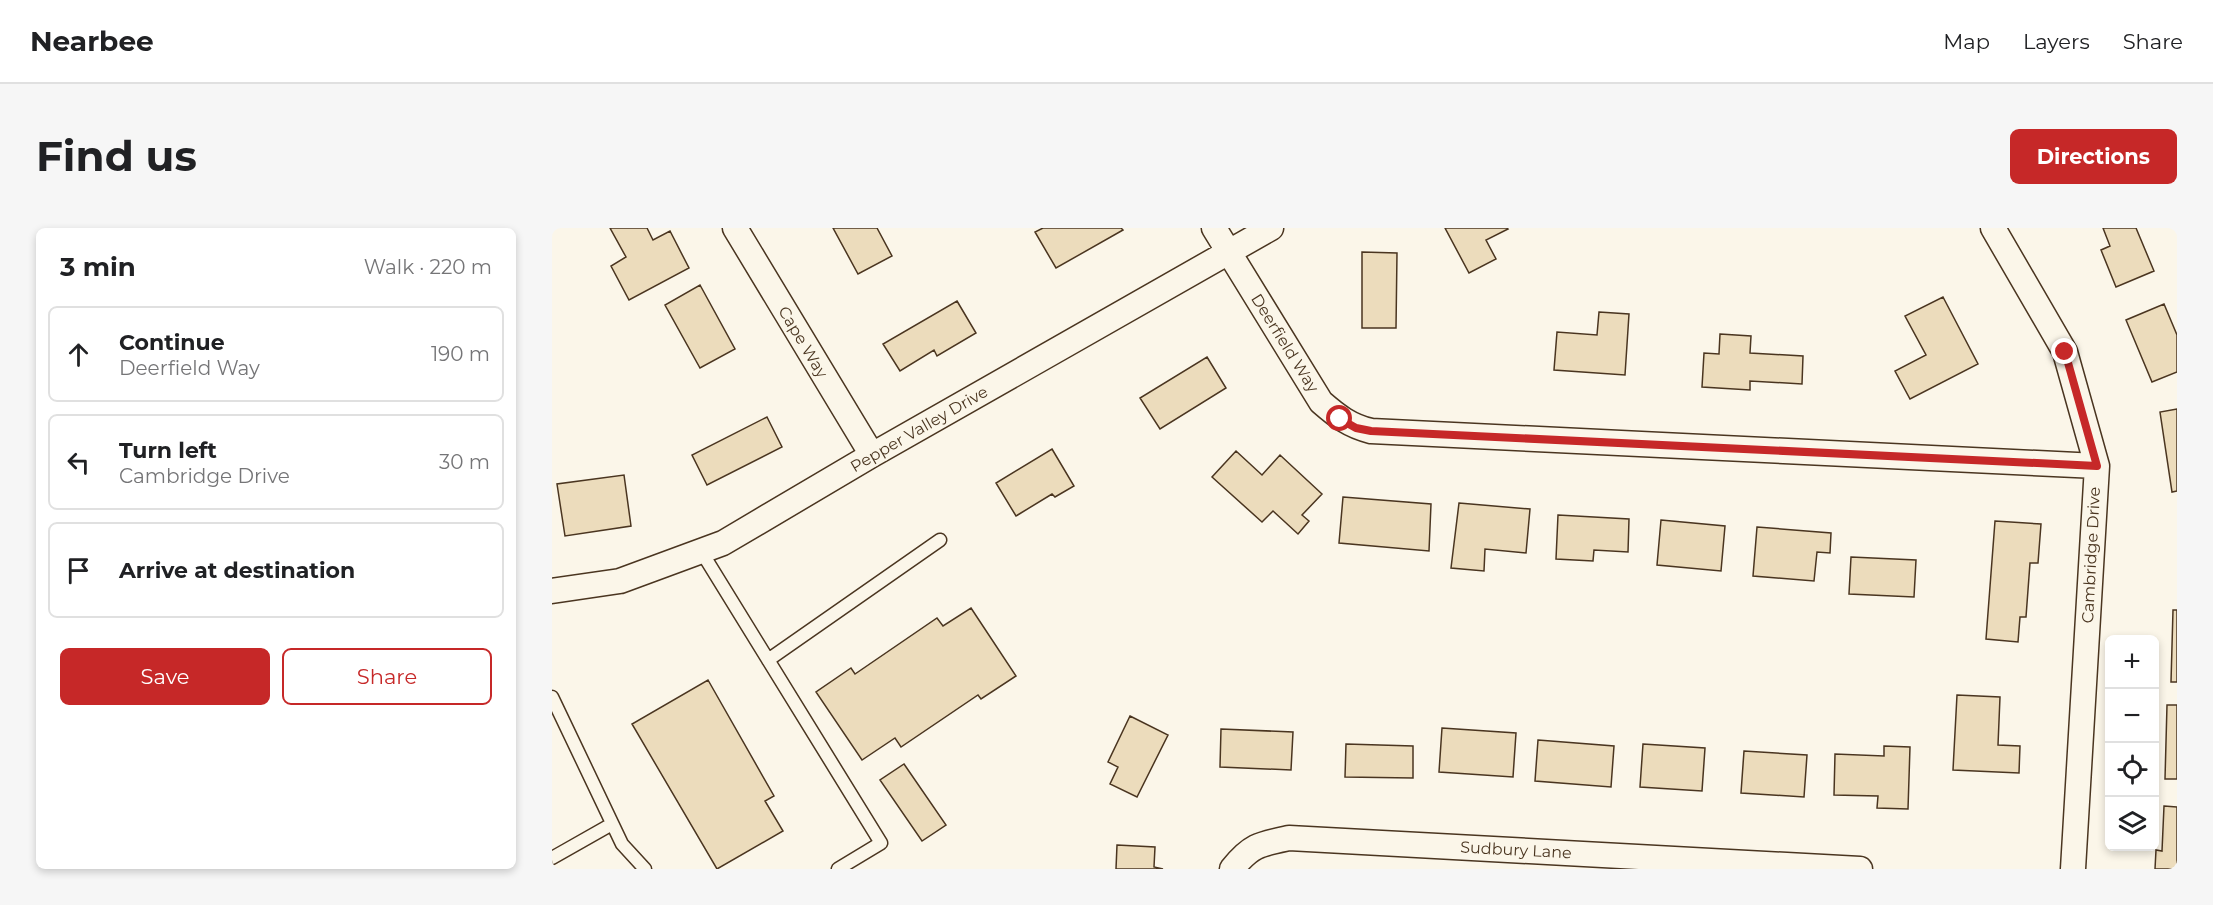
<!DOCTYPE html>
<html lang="en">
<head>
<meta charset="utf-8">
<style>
	body { margin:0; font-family:Montserrat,sans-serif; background:#f6f6f6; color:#202124 }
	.controls { position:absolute; right:18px; bottom:18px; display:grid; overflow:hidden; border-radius:9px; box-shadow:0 3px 9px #0003 }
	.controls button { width:54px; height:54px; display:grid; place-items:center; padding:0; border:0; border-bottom:2px solid #e0e0e0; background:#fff; color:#202124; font:30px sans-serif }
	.stop { position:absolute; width:18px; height:18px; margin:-14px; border:4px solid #c62828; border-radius:50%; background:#fff }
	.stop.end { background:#c62828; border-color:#fff; box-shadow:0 2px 6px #0008 }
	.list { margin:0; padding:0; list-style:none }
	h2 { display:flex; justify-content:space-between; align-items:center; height:78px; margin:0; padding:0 24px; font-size:26px }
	h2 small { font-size:20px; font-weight:400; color:#757577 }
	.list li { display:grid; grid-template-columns:39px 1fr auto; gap:18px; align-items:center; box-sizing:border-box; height:96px; margin:0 12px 12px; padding:0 12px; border:2px solid #e0e0e0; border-radius:9px }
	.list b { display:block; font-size:22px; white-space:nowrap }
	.list p { margin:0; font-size:20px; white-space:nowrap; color:#757577 }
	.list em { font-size:20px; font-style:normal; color:#757577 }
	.actions { display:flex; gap:12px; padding:18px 24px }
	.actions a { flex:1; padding:14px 0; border:2px solid #c62828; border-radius:9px; text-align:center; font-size:21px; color:#c62828 }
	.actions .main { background:#c62828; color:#fff }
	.icon { flex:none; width:33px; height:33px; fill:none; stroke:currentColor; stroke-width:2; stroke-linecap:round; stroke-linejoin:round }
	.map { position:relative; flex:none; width:1625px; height:641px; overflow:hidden; border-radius:9px }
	header { display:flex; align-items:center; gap:36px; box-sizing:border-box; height:84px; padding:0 30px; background:#fff; border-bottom:2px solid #e0e0e0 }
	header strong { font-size:28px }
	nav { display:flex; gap:33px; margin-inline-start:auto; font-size:21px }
	.intro { display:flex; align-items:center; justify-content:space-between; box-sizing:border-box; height:144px; padding:0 36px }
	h1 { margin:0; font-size:42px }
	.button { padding:15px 27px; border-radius:9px; background:#c62828; color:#fff; font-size:21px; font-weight:700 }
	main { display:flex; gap:36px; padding:0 36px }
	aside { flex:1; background:#fff; border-radius:9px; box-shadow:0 3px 9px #0003 }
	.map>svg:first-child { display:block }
	.building { fill:#ecdcbc; stroke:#4a3520; stroke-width:1.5 }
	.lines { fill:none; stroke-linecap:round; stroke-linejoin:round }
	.lane-casing { stroke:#4a3520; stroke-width:15 }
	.street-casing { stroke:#4a3520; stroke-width:27 }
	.lane { stroke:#fbf6e9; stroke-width:12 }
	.street { stroke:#fbf6e9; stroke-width:24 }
	.route { stroke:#c62828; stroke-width:8 }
	.labels { text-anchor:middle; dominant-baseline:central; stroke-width:4.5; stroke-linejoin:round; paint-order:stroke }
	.street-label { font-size:16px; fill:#4a3520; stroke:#fbf6e9 }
</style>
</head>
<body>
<header>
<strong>Nearbee</strong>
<nav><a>Map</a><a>Layers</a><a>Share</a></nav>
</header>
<div class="intro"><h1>Find us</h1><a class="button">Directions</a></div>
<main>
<aside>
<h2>3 min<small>Walk · 220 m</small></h2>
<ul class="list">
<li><svg class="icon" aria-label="ahead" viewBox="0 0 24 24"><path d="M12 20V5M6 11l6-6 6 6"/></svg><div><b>Continue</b><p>Deerfield Way</p></div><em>190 m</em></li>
<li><svg class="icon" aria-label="left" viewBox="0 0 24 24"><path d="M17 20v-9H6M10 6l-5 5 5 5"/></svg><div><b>Turn left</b><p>Cambridge Drive</p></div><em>30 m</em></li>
<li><svg class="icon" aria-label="arrive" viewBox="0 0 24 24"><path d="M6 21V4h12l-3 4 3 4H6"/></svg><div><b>Arrive at destination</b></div></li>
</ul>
<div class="actions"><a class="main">Save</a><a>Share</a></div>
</aside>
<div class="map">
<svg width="1625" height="641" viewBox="0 0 1625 641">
	<rect width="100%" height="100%" fill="#fbf6e9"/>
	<!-- building -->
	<path class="building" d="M58,0H95L101,12L118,3L137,40L77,72L59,38L74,29Z
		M281,0H325L340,28L306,46Z
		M491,0H569L571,2L504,40L483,4Z
		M893,0H955L956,1L934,12L944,31L917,45Z
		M1551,0H1584L1602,43L1564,59L1549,22L1558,18Z
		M810,24L845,25L844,100H810Z
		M148,57L183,121L148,140L113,77Z
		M1391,69L1426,136L1358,171L1343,143L1374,127L1353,88Z
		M405,73L424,105L385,128L382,122L348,143L331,116Z
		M1612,76L1625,107V144L1600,154L1574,92Z
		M1047,84L1077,86L1073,147L1002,142L1005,104L1045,107Z
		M1168,106L1199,108L1198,125L1251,128L1250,156L1198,153V162L1150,159L1152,125L1167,126Z
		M655,129L674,160L608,201L588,170Z
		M1625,181V263L1620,264L1608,184Z
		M215,189L230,219L155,257L140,227Z
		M500,221L522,258L503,269L500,266L464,288L444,255Z
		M684,223L710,247L728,227L770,266L750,287L757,293L746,306L721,283L710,294L660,249Z
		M72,247L79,298L13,308L5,256Z
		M791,269L879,276L877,323L787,315Z
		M907,275L978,281L974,325L933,321L932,343L899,340Z
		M1006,287L1077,291L1076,324L1042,322L1041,333L1004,331Z
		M1109,292L1173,298L1169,343L1105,337Z
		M1443,293L1489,296L1486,335H1478L1474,389H1468L1466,414L1434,411Z
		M1205,299L1279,305L1278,325L1265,324L1262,353L1201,348Z
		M1299,329L1364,332L1362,369L1297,366Z
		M419,380L464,448L429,471L426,467L349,519L343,510L310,532L264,464L299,440L303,446L385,390L391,398Z
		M1621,382H1625V454H1619Z
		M156,452L222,568L213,573L231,603L165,641L80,496Z
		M1405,467L1448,469L1446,517L1468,518L1467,545L1401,542Z
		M1615,477H1625V551H1613Z
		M578,488L616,507L585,569L558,556L566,539L556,534Z
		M890,500L964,505L961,549L887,544Z
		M669,501L741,504L739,542L668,539Z
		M986,512L1062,518L1059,559L983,553Z
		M794,516L861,518V550L793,549Z
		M1091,516L1153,520L1150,563L1088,559Z
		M1332,518L1358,519L1356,581L1325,580L1326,568L1282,567L1283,526L1332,528Z
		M1192,523L1255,527L1252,569L1189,565Z
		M352,536L394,597L370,613L328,552Z
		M1612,578L1625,579V641H1603L1604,622L1610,623Z
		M565,617L603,619L602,639L611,641H564Z"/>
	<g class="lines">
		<!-- lane casing -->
		<g class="lane-casing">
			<path id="lane" d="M149,323L329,615L286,641
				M216,432L388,312
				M0,469L70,616L93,641
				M0,630L60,596"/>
		</g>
		<!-- street casing -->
		<g class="street-casing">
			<path id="street" d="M183,0L320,227
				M662,0L769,174C785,188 798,198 819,203L1545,238
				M1441,0L1513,124L1545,238L1521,641
				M0,363L68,353L171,315L320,227L719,0
				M680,641C699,617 708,616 737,610L1308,641"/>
		</g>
		<!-- lane -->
		<use href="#lane" class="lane"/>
		<!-- street -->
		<use href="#street" class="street"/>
	</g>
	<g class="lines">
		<!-- route -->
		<path class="route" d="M788,191L804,200L819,203L1545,238L1513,124"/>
	</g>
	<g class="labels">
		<!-- street labels -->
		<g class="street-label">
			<text transform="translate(251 114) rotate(59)">Cape Way</text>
			<text transform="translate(733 115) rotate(58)">Deerfield Way</text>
			<text transform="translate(367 201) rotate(-30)">Pepper Valley Drive</text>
			<text transform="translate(1539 327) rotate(-87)">Cambridge Drive</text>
			<text transform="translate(964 622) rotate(3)">Sudbury Lane</text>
		</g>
	</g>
</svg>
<div class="controls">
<button>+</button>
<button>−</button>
<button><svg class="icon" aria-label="locate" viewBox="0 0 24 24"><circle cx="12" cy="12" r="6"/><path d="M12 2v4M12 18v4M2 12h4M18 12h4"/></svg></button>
<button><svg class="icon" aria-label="layers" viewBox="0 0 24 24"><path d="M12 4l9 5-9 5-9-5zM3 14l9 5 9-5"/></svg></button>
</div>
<div class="stop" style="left:788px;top:191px"></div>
<div class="stop end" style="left:1513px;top:124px"></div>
</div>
</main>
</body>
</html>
